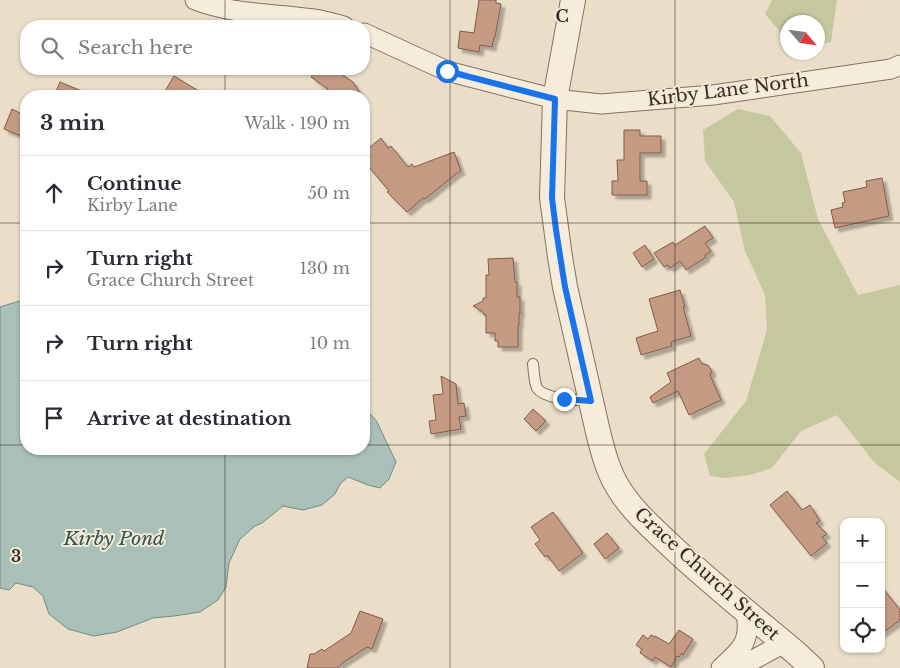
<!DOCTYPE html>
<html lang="en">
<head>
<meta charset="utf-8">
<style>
	body { margin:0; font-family:"Libre Baskerville",serif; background:#f7f7f7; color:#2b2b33 }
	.controls { position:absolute; right:15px; bottom:15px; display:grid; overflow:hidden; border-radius:10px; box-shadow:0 1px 4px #0004 }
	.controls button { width:45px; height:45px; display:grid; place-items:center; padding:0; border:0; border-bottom:1px solid #e1e1e2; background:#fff; color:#2b2b33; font:25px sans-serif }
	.compass { position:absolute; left:780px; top:15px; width:45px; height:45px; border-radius:50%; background:#fff; box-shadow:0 1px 4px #0004; rotate:118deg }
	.stop { position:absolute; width:15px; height:15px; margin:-11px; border:4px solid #1a73e8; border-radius:50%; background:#fff }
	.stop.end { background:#1a73e8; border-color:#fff; box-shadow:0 1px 5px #0008 }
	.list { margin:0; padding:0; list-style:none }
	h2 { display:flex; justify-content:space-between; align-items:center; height:65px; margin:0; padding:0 20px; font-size:21px }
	h2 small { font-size:16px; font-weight:400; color:#7c7c81 }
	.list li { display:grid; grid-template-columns:32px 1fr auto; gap:15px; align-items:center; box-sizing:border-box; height:75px; padding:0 20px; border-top:1px solid #e1e1e2 }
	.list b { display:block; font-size:19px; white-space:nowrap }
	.list p { margin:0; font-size:16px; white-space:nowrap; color:#7c7c81 }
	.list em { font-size:16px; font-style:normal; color:#7c7c81 }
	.icon { flex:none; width:28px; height:28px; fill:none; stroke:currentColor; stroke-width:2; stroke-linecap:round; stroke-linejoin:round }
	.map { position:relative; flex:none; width:900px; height:668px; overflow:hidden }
	.search { position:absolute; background:#fff; box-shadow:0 1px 4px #0004; left:20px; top:20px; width:350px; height:55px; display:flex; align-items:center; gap:12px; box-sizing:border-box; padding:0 18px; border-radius:20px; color:#7c7c81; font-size:19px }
	.panel { position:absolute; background:#fff; box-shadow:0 1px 4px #0004; left:20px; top:90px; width:350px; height:365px; border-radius:20px }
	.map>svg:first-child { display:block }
	.green { fill:#c5c79e }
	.water { fill:#a9bfb7; stroke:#718c84 }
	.building { fill:#c49a83; stroke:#815b48; filter:url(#shadow) }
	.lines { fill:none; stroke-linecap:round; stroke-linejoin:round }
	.service-casing { stroke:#847160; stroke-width:12 }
	.minor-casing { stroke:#847160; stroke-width:21 }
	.tertiary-casing { stroke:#847160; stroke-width:26 }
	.service { stroke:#f5ecdc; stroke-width:10 }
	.minor { stroke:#f5ecdc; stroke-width:19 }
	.tertiary { stroke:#f5ecdc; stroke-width:24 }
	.route { stroke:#1a73e8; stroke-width:6 }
	.grid { fill:none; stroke:#372a21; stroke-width:1; stroke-opacity:0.55 }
	.labels { text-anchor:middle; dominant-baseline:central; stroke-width:4; stroke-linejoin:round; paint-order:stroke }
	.street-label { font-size:18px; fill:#372a21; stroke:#f2e9d8 }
	.water-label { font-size:19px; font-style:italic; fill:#325550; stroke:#f2e9d8 }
	.grid-label { font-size:16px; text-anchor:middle; font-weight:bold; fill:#372a21; stroke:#f2e9d8; stroke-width:4; stroke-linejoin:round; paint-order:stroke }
</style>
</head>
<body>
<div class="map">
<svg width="900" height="668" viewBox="0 0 900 668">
	<defs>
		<filter id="shadow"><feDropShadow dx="4" dy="4" stdDeviation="1" flood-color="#0004"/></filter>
	</defs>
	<rect width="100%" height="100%" fill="#eadec9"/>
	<!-- green -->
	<path class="green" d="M772,0H837L831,42L818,44V22H788L787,40L765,14Z
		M738,109L770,116L801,153L818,219L858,295L900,285V482L874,462L837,415L801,431L772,468L750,475L726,478L710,476L704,454L746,401L767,330L765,295L745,251L734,202L705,161L703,130Z"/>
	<!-- water -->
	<path class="water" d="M26,299V449H364V406L377,422L396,462L389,479L380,488L368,485L348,477L340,484L335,494L322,505L303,510L283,506L262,523L255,526L240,539L229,563L226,587L218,600L200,612L174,616L153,618L117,632L94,636L68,629L49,614L43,596L33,587L16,583L9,590L0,588V307Z"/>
	<!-- building -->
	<path class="building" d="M479,0H496V3L501,4L495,37H494L492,47L480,45L479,52L458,48L460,31L474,33Z
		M317,69H334L353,82L362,96H334L327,91L328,89L311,77Z
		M174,76L207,96H173L165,91Z
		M60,82L94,96H54Z
		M12,109L26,116V138L4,129Z
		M624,130H640V136H661V153H640V181H647V195H612V181H618L617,160H624Z
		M381,138L388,148L391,146L408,167L412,164L414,167L454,152L461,171L457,173L425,199L423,198L407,212L387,192L389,191L364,161V152Z
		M882,178L889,216L835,228L831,210L843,207L842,203L845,202L843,192L867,187L866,181Z
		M705,226L713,238L705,243L711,251L705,255L706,257L686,270L680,261L670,268L668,265L664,267L654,253L673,242L675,245Z
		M645,245L654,259L642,267L633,253Z
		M513,258L515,282H517V297H520V314H519V325H518V347H498V341H495V333H486V315H484L483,312L473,306L483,301V298H486V275H489L488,259Z
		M680,290L685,307H683L691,336L671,342L672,346L641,355L636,338L658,331L649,299Z
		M699,358L702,364L708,365L712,371L710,375L721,400L689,415L678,391L653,403L650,397L671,382L667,373Z
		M441,376L456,384L458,404L464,403L466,416L459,417L461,429L431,434L429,421L436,420L433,395L443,394Z
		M533,409L546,421L536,431L524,419Z
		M787,491L802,510L810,505L820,521L816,523L827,534L822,537L827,543L811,556L770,505Z
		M553,512L583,553L559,571L547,555L545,557L535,544L540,540L531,527Z
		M607,533L619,548L605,559L594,544Z
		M881,586L900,610V620L881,634Z
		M360,611L383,619L372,649L367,647L344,662L337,668H307L310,654H314L322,649L324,651L351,633Z
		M679,630L693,639L683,655L682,653L679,657L677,656L671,667L655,657L653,661L640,653L642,649L636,645L643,635L648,639L651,635L655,637V636L669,644Z"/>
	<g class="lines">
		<!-- service casing -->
		<g class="service-casing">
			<path id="service" d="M533,364C534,371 534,382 537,388C545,400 578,400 591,401"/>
		</g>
		<!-- minor casing -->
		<g class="minor-casing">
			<path id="minor" d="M195,0C233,15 274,13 314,19C324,20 334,24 344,26
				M364,33L447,71L555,99L601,104L713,95L891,69L900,65
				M721,668C742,649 751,642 746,612
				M734,668L753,660L784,643"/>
		</g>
		<!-- tertiary casing -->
		<g class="tertiary-casing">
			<path id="tertiary" d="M573,0L555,99L552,198L560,257L565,287L598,432C603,452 608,472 619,489C632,510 651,527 668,543C709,582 753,617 796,653L812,668"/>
		</g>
		<!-- service -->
		<use href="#service" class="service"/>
		<!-- minor -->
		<use href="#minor" class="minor"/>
		<!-- tertiary -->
		<use href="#tertiary" class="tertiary"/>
	</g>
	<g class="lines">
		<!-- route -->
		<path class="route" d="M447,71L555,99L552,198L556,230L565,287L591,401L564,399"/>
	</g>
	<!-- grid -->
	<path class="grid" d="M225,0V26M450,0V668M675,0V668M225,69V96M0,223H26M364,223H900M0,445H26M364,445H900M225,449V668"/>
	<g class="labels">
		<!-- street labels -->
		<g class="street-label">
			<text transform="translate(728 90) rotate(-7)">Kirby Lane North</text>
			<text transform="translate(707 574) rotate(42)">Grace Church Street</text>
		</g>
		<!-- water labels -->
		<g class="water-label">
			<text x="114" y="538">Kirby Pond</text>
		</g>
	</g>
	<g class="grid-label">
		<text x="562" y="22">C</text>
		<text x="16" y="562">3</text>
	</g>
</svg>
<div class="controls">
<button>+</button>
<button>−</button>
<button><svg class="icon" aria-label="locate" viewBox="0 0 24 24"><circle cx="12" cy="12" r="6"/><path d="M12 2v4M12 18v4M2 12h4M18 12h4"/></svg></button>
</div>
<svg class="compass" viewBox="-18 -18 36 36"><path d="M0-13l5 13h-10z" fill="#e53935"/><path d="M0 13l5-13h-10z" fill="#7c7c81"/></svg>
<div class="stop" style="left:447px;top:71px"></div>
<div class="stop end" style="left:564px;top:399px"></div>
<div class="search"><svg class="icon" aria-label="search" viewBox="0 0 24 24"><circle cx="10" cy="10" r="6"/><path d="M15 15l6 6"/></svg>Search here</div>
<section class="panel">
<h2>3 min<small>Walk · 190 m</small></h2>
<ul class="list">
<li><svg class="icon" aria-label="ahead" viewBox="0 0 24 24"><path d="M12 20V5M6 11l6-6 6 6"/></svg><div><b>Continue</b><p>Kirby Lane</p></div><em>50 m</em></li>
<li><svg class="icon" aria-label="right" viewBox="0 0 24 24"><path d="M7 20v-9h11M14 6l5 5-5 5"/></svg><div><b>Turn right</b><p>Grace Church Street</p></div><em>130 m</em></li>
<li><svg class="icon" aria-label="right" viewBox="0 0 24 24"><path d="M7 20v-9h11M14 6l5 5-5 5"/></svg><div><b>Turn right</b></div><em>10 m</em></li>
<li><svg class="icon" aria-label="arrive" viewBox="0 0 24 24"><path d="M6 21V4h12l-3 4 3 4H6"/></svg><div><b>Arrive at destination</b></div></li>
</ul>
</section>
</div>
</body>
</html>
